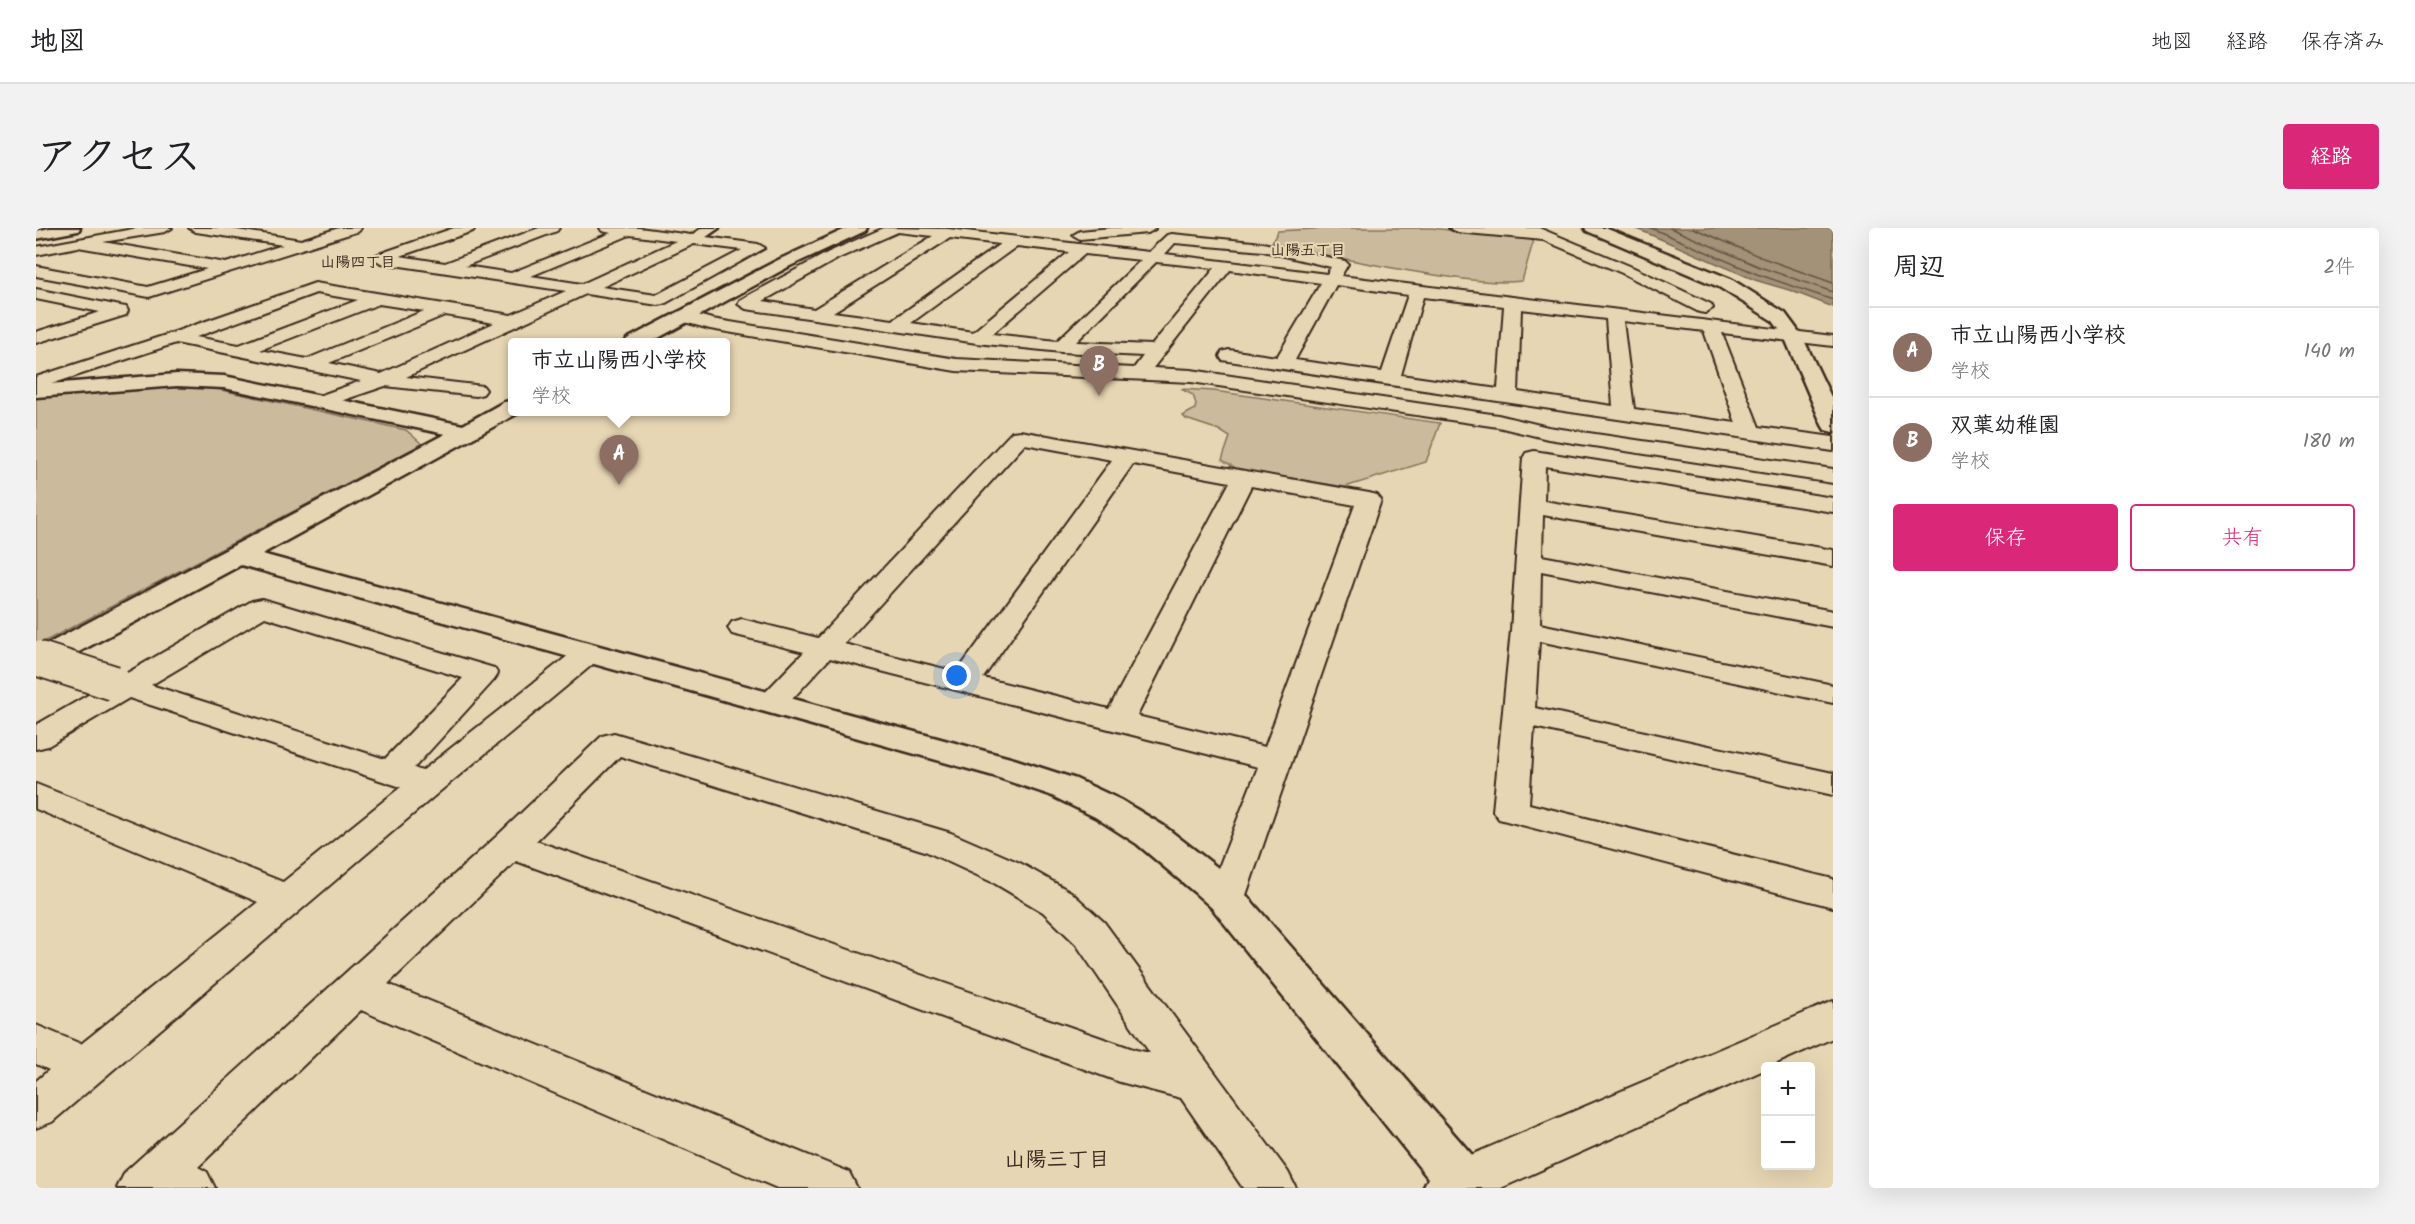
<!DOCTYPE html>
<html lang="ja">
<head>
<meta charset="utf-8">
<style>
	body { margin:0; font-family:Kalam,"Klee One",sans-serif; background:#f2f2f2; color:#202124 }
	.controls { position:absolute; right:18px; bottom:18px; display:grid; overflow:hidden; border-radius:6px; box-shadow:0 6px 24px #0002 }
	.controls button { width:54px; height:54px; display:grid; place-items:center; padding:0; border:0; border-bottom:2px solid #e0e0e0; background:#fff; color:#202124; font:30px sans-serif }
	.you { position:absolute; left:921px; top:448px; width:21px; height:21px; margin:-15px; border:4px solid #fff; border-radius:50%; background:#1a73e8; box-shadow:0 0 0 9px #1a73e833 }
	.badge { display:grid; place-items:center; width:39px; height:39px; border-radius:50%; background:#db2777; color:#fff; font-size:20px; font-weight:700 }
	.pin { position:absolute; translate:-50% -50px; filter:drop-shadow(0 2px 3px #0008) }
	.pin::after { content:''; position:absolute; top:32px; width:21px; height:18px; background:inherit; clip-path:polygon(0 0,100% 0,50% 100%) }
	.popup { position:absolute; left:472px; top:110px; width:222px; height:78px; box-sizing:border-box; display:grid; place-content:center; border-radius:6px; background:#fff; filter:drop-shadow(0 2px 4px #0005); font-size:20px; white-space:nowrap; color:#757577 }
	.popup b { font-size:22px; color:#202124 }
	.popup::after { content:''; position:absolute; left:50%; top:100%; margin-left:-12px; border:12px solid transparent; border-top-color:#fff }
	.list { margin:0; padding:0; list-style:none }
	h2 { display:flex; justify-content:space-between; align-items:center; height:78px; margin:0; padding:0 24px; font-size:26px }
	h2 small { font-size:20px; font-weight:400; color:#757577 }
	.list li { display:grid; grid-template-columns:39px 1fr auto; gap:18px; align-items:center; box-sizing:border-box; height:90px; padding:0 24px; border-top:2px solid #e0e0e0 }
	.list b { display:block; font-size:22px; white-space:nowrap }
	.list p { margin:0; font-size:20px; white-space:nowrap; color:#757577 }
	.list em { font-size:20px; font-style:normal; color:#757577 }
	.actions { display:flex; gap:12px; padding:18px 24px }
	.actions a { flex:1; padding:14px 0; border:2px solid #db2777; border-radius:6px; text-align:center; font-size:21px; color:#db2777 }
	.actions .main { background:#db2777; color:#fff }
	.map { position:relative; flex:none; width:1797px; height:960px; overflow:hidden; border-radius:6px }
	header { display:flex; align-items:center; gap:36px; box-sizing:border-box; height:84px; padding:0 30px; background:#fff; border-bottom:2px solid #e0e0e0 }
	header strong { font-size:28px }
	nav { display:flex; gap:33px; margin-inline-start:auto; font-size:21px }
	.intro { display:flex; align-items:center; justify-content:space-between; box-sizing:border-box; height:144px; padding:0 36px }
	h1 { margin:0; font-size:42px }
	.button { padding:15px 27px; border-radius:6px; background:#db2777; color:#fff; font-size:21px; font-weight:700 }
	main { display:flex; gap:36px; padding:0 36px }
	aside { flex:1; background:#fff; border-radius:6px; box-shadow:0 6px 24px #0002 }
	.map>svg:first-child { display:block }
	.green { fill:#cbba9b; stroke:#83725c; stroke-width:1.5 }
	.water { fill:#a39278; stroke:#796854; stroke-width:1.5 }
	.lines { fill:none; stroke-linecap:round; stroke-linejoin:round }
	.shore { stroke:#655442; stroke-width:1.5 }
	.street-casing { stroke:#3b2a1e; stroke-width:4 }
	.secondary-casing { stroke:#3b2a1e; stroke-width:5 }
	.street { fill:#e7d6b3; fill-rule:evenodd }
	.secondary { fill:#e7d6b3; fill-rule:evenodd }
	.street-bridge-casing { stroke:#3b2a1e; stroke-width:38; stroke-linecap:butt }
	.street-bridge { stroke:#e7d6b3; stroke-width:34 }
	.labels { text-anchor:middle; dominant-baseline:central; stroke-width:4.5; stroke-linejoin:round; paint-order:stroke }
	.far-neighbourhood-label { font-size:15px; font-weight:bold; fill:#3b2a1e; stroke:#e7d6b3 }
	.near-neighbourhood-label { font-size:21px; font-weight:bold; fill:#3b2a1e; stroke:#e7d6b3 }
</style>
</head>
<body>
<header>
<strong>地図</strong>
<nav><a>地図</a><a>経路</a><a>保存済み</a></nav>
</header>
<div class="intro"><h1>アクセス</h1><a class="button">経路</a></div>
<main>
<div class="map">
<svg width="1797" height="960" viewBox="0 0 1797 960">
	<rect width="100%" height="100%" fill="#e7d6b3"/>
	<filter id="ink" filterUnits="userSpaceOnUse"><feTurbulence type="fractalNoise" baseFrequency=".0167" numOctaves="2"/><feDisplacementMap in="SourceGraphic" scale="12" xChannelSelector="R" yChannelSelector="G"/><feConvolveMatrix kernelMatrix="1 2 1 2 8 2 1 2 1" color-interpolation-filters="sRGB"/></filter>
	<g filter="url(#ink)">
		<!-- green -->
		<path class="green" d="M1295,0H1395L1498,11L1486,53C1457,56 1427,51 1399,47C1344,39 1289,27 1235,16L1242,3Z
			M119,155L167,158L370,202L386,216L0,418V169Z
			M1145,161L1178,163L1404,195L1390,234L1309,259L1203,242L1186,232L1194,209L1183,202L1150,191L1147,188L1159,181L1160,176L1157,167Z"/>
		<!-- water -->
		<path class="water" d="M1599,0H1797V79L1753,62L1719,52Z"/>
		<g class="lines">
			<!-- shore -->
			<path class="shore" d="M1615,0L1721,46L1797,72
				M1634,0L1724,39L1797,64
				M1657,0L1727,30L1797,55"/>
			<!-- street casing -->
			<g class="street-casing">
				<path id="street" d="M102,0H136L129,4L67,14L190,35L247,17L160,4L153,0H188L265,12L303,0H325L323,3L113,69L0,48V38L112,59L171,41L42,19L0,27V19Z
					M418,0H439L437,3L364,28L409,35L503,0H523L521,3L429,38L475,45L575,5L566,3L564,0H603L722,16L729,20L628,76L622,77L550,66L370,149L447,158L450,162L447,166L440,168L349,158L287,179L280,177L277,173L280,169L325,153L140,115L0,161V149L133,106L279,55L475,87L530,63L345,35L337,30L340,27ZM594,7L640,13L546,56L495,48ZM658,16L706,22L620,67L566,59ZM280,65L322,72L203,117L160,109ZM343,76L388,83L271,131L224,122ZM409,87L458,95L345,146L293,135Z
					M848,0L912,1L1113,24L1131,7L1136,6L1227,15L1309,33L1312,36L1305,48L1797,108V118L1686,105L1723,199L1797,209V223L1186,132L1184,128L1186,124L1193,122L1241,129L1285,55L1194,42L1117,140L1155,142L1462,187L1512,199L1797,241V255L1512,211L1462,199L1155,154L920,143L674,101L641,92L638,88L641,84L647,83L676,91L920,131L1098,140L1107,128L1025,124L941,115L710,81L702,76L704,72L793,24ZM862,4L897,8L778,81L727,73L803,30ZM914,10L964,16L857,92L797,84ZM1139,15L1227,23L1295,39L1291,46L1129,26ZM981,18L1033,24L937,104L875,95ZM1049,26L1105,32L1021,113L956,106ZM1120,34L1179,40L1116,117L1040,114ZM1300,57L1372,67L1346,144L1259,132ZM1387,69L1468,78L1462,161L1365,147ZM1485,81L1570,91L1577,178L1482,164ZM1587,93L1668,103L1700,195L1598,181Z
					M1075,0H1118L1119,1L1112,5L1044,11L1037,7L1044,3Z
					M1413,0H1503L1596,39L1675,76L1677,80L1669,85L1663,84L1586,45L1507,12L1420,4Z
					M0,61L84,78L90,79L92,83L90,87L0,115V104L64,84L0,71Z
					M984,203L1333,265L1341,267L1345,272L1209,670L1204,680L1190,684L1176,680L1171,670L1222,539L794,430L746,482L735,484L724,482L719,475L768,424L696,406L692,400L696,394L706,391L782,410L976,204ZM989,216L1076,232L921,444L808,416ZM1097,236L1194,254L1073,481L947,450ZM1215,258L1319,277L1229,519L1101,488Z
					M1498,223L1797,270V284L1509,238L1508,273L1797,322V338L1507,287L1506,328L1797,383V399L1505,343L1504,396L1797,457V475L1503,413L1499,480L1797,545V567L1498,499L1493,576L1797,651V679L1463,591L1457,583L1475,402L1487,230L1490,225Z
					M226,371L458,440L462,446L458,452L378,540L386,543L543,419L553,416L563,419L568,425L563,431L403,564L16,894L0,900V853L13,842L0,836V797L45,816L222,674L0,581V556L247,654L365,559L93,470L12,518L0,521V497L66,459L63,455L67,449L78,446L86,448L216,373ZM229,389L427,450L349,531L115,457Z
					M578,505L915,605L984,635L1035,664L1068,694L1252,944L1260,960H1207L1145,870L1084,854L480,633L352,756L813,944L821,960H741L325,782L162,939L171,944L179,960H81L89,944L461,608L566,508ZM584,528L889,623L958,655L1007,684L1040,716L1114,825L1100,822L500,613Z
					M1797,773V810L1734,838H1730V841L1465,960H1387L1395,944Z"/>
			</g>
			<!-- secondary casing -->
			<g class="secondary-casing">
				<path id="secondary" d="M14,0H44L42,3L0,11V3Z
					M666,0H683L663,14H653L650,11Z
					M812,0H831L829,3L754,38L613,115H589L591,111L742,32Z
					M1549,0H1569L1695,51L1749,85L1766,108L1797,173V204L1789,202L1786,197L1748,108L1737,93L1683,59L1551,3Z
					M141,146L188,148L427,197L468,174L476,173V184H484L226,326L978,531L1040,551L1085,572L1128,598L1186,643L1204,660L1450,943L1458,960H1400L1176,680L1158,664L1101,616L1059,589L1014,567L954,547L205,337L11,441L0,443V422L409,206L188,160L141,158L0,169V157Z"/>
			</g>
			<!-- street -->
			<use href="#street" class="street"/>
			<!-- secondary -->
			<use href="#secondary" class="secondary"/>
			<!-- street-bridge casing -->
			<g class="street-bridge-casing">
				<path id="street-bridge" d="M0,430L78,455"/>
			</g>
			<!-- street-bridge -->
			<use href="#street-bridge" class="street-bridge"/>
		</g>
	</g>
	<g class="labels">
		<!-- far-neighbourhood labels -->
		<g class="far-neighbourhood-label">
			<text x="1272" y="23">山陽五丁目</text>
			<text x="322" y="35">山陽四丁目</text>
		</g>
		<!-- near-neighbourhood labels -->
		<g class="near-neighbourhood-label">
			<text x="1021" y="932">山陽三丁目</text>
		</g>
	</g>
</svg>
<div class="controls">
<button>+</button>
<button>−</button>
</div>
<div class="you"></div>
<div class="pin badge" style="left:583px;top:257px;background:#8d6e63">A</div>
<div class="popup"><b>市立山陽西小学校</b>学校</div>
<div class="pin badge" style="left:1063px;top:168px;background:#8d6e63">B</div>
</div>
<aside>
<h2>周辺<small>2件</small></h2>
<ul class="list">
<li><span class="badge" style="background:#8d6e63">A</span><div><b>市立山陽西小学校</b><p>学校</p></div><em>140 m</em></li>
<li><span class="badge" style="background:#8d6e63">B</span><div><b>双葉幼稚園</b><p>学校</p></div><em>180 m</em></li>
</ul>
<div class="actions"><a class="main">保存</a><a>共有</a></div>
</aside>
</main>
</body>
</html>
